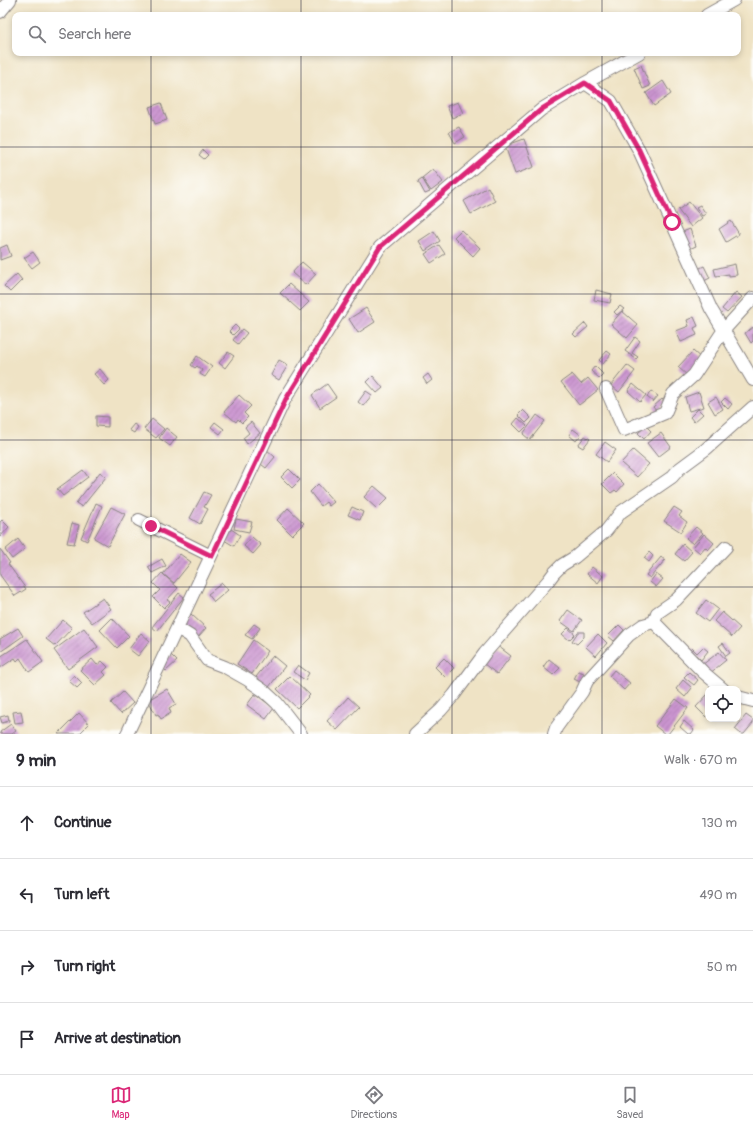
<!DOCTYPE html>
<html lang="en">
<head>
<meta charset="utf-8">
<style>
	body { margin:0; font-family:Pangolin,sans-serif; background:#f2f2f3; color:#2b2b33 }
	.controls { position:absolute; right:12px; bottom:12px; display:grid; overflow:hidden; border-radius:8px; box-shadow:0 2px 6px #0003 }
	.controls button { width:36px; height:36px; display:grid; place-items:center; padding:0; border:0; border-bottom:1px solid #e1e1e2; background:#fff; color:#2b2b33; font:20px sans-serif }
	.stop { position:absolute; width:12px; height:12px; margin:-9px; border:3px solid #db2777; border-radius:50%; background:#fff }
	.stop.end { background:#db2777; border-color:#fff; box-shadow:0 1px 4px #0008 }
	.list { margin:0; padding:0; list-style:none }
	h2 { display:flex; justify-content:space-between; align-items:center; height:52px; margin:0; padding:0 16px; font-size:17px }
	h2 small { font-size:13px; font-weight:400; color:#7c7c81 }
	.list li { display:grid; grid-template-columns:26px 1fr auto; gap:12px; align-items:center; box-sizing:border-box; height:72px; padding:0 16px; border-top:1px solid #e1e1e2 }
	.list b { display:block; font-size:15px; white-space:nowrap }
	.list em { font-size:13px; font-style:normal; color:#7c7c81 }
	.icon { flex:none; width:22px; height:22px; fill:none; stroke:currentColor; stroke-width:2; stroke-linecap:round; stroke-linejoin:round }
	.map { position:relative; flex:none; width:753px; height:734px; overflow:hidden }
	.search { position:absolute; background:#fff; box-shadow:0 2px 6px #0003; left:12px; right:12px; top:12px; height:44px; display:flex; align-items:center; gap:10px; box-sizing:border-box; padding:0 14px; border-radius:8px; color:#7c7c81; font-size:15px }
	.sheet { height:340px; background:#fff }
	nav { display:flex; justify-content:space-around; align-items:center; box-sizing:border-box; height:56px; border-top:1px solid #e1e1e2; background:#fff; font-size:11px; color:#7c7c81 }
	nav a { display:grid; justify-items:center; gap:2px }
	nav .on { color:#db2777 }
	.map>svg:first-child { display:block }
	.building { fill:url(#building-hatch) }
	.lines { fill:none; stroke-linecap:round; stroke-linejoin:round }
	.minor-casing { stroke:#888280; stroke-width:14 }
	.minor { stroke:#fff; stroke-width:12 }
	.route { stroke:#db2777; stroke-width:5 }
	.grid { fill:none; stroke:#22223b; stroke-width:1; stroke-opacity:0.55 }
</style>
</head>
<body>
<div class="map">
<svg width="753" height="734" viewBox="0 0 753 734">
	<defs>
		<pattern id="building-hatch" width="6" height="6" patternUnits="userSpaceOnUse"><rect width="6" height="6" fill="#cb94d0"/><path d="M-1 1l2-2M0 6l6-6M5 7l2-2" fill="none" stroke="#a478aa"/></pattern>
	</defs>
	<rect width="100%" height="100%" fill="#fdfcf7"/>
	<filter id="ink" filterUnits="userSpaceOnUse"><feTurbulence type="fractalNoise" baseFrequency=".025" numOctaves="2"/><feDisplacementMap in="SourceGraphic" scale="8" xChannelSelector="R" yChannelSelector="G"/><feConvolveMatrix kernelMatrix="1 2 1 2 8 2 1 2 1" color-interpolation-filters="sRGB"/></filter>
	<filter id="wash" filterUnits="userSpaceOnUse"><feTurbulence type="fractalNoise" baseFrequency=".012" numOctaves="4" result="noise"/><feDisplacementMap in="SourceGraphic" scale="16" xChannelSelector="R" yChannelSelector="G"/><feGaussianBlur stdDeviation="0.9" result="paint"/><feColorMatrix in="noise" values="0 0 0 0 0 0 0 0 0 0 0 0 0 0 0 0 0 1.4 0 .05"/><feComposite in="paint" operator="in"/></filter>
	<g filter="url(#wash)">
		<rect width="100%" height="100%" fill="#efe3c5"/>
		<g id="blocks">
			<!-- building -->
			<path class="building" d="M641,65L650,86L643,89L634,68Z
				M663,81L671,94L654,106L646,93Z
				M458,102L463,113L452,118L447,106Z
				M161,103L167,120L155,124L149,107Z
				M459,127L465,137L455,143L449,132Z
				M524,139L534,167L515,174L505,146Z
				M203,150L208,155L204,159L199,155Z
				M433,169L443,182L431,191L422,178Z
				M422,178L430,192L425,194L418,181Z
				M488,187L495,201L471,214L464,201Z
				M689,202L702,218L691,227L678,210Z
				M700,205L706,214L702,216L696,207Z
				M731,221L739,234L726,242L719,229Z
				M690,229L696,246L687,250L680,233Z
				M461,230L480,248L473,256L454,237Z
				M434,231L440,241L425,251L419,241Z
				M7,245L11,256L0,260V248Z
				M439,245L445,254L431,263L425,254Z
				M33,252L40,262L32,268L24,258Z
				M302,262L316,274L306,285L292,273Z
				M735,264L737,275L729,276V274L716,276L714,269Z
				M704,266L710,278L702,282L696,270Z
				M17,274L22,280L10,292L4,286Z
				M289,284L309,302L300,311L280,293Z
				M596,290L612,294L610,303L594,300Z
				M736,292L742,297L727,313L722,309Z
				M620,306L624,309L617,315L614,312Z
				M366,308L375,322L358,333L349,319Z
				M622,311L638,325L627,338L611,324Z
				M694,317L698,326L694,328L697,335L681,342L676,331L689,326L687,320Z
				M585,323L588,327L576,337L573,334Z
				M235,325L239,329L233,335L229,331Z
				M753,327V341L751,343L745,333Z
				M242,329L247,333L238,344L233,340Z
				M635,337L640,341L632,353L638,357L636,359L625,351Z
				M607,351L611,354L603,364L599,360Z
				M693,351L703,360L688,376L678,367Z
				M228,352L234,356L225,368L219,363Z
				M197,356L212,367L205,377L200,374L202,370L197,366L195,368L191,365Z
				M279,360L288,365L279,380L271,375Z
				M627,365L635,371L619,392L611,385Z
				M595,366L603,374L599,378L591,371Z
				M100,369L109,380L104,385L94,374Z
				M428,374L432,380L427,384L423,378Z
				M572,374L581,384L588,378L598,390L579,405L561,382Z
				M373,376L383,388L377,393L367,382Z
				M327,384L336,397L320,408L312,395Z
				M633,384L646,395L640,402L628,391Z
				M366,391L372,395L363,406L358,402Z
				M651,391L658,396L653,402L647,397Z
				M699,392L704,407L689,411L685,397Z
				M239,395L251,406L244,413L248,417L242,423L238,419L236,422L224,412Z
				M716,397L723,409L715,414L708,402Z
				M725,398L732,404L728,409L721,402Z
				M662,399L666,403L657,412L653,407Z
				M698,409L703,414L694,422L690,417Z
				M523,410L531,418L526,423L518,415Z
				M537,415L545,421L530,440L523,434Z
				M96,416L108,417V427L96,426Z
				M518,418L527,426L521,432L513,424Z
				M152,419L164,429L156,438L144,429Z
				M215,422L224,429L220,434L211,427Z
				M251,422L260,433L247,444L243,438L249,433L245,427Z
				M134,424L138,427L134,433L129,430Z
				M646,426L651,431L644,439L638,433Z
				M166,428L177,437L170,446L159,438Z
				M573,429L581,435L576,441L569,435Z
				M661,433L671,447L658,457L647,443Z
				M585,436L590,439L583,448L578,445Z
				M605,442L616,450L607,462L596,454Z
				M266,449L275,457L266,468L257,461Z
				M633,450L649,464L637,477L621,463Z
				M289,469L300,480L292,488L281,477Z
				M83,470L88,477L63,496L57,489Z
				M100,472L106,477L82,507L76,503Z
				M613,473L624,484L617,492L615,490L611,493L602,484Z
				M318,484L334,502L329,506L326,502L321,506L310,492Z
				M374,486L388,498L377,509L364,497Z
				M204,492L211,495L204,507L208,509L200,524L190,518Z
				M96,503L102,506L87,541L81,538Z
				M111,507L125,514L108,546L94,538Z
				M352,507L363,512L360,520L348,515Z
				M674,507L682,512L679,516L687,522L681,532L664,521Z
				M288,508L304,523L292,535L277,520Z
				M236,519L252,522L249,532L234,529Z
				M2,520L9,527L0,537V522Z
				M72,523L79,525L74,544L67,543Z
				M696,527L703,533L693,544L686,538Z
				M231,529L240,535L234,546L224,540Z
				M704,534L714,543L708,550L705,547L700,553L693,547Z
				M252,537L261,545L253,554L244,546Z
				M18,539L25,549L12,559L5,550Z
				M683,544L692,552L684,561L675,554Z
				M0,549L10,563L8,564L26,589L15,596L0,575Z
				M649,552L653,556L649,562L644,558Z
				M180,554L191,562L174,583L163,574Z
				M661,557L665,560L650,578L646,575Z
				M162,559L166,566L152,573L148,567Z
				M592,567L603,576L598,583L587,574Z
				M162,573L178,588L167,600L170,602L164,608L153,597L160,590L153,583Z
				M656,574L663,579L656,587L650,582Z
				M222,583L228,590L214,602L208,594Z
				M179,593L184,597L157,631L152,627Z
				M103,598L111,609L92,623L83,612Z
				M706,600L718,609L708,622L696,613Z
				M568,610L582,620L574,631L560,621Z
				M722,612L740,628L732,637L714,621Z
				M191,614L206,628L198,637L183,623Z
				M112,618L129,636L117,648L100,630Z
				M63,620L72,628L55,646L46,639Z
				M254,624L260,628L252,639L245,635Z
				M619,625L624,630L614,641L608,636Z
				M18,628L23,636L0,652V639Z
				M84,628L98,647L68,669L54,650Z
				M568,628L575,634L569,640L562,634Z
				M578,632H584V637L577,644L572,641Z
				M141,633L150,641L138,656L129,649Z
				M598,634L607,643L596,656L586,647Z
				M27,639L43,662L29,672L20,658L17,661L15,658L0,668V657Z
				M253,640L268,651L252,674L237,664Z
				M723,643L730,653L726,656L719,646Z
				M498,646L511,656L497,674L484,664Z
				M703,647L708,651L701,660L696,655L694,658L688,653L692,648L697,653Z
				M719,652L726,660L709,674L702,665Z
				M171,655L177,661L166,671L160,665Z
				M273,656L285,666L269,687L256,677Z
				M444,658L454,668L445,677L435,667Z
				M92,659L97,665L102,661L108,667L103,672L106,675L95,685L80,670Z
				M549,659L560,668L553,675L543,667Z
				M298,665L309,673L305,680L293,672Z
				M614,670L630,683L624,690L609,676Z
				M578,671L584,673L580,682L574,679Z
				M689,672L698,680L694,685L684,677Z
				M74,675L82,683L77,688L69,681Z
				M290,676L310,695L297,708L277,689Z
				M683,680L692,688L685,697L676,689Z
				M167,689L176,704L169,708L171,713L161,719L158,714L156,715L148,700Z
				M123,692L133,703L121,714L111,703Z
				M255,694L274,708L266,719L247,705Z
				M708,694V714L706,717L696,707Z
				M348,697L359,707L337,730L327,721Z
				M676,699L688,708L668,734H665L655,726Z
				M21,711L23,722L15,723L13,712Z
				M79,713L89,724L79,734H58Z
				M8,715L9,721L2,723L0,717Z
				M746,715L753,720V723L744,734H741L735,729Z
				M684,721L694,730L691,734H688L680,727Z
				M11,724L16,731L12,734H1L0,732Z"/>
		</g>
	</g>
	<g filter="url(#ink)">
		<use href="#blocks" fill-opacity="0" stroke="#888280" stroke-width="1"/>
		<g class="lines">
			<!-- minor casing -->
			<g class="minor-casing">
				<path id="minor" d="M0,12L10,0
					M707,15L734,0
					M585,83L611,101L639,150L711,309L753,380
					M606,389L624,430L665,413L673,394L694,375L723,331L753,298
					M139,520L211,556
					M654,622L657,613L676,600L726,547
					M177,628L190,636L207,660L225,667L248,680L264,691L277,703L301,734
					M738,697L753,701
					M127,734L285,399L380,247L542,109L585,83L639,53
					M415,734L441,710L454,695L485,653L548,581L554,573L562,565L575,557L606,531L621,512L672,477L679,469L706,449L753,407
					M554,734L556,728L582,692L587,681L629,635L643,625L654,622L703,672L723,689"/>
			</g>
			<!-- minor -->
			<use href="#minor" class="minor"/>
		</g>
	</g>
	<g class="lines" filter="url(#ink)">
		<!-- route -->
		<path class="route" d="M151,526L212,556L286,399L380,247L542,109L585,83L611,101L639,150L672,222"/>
	</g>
	<!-- grid -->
	<path class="grid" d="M151,0V15M301,0V15M452,0V15M602,0V15M151,53V734M301,53V734M452,53V734M602,53V734M0,147H753M0,294H753M0,440H753M0,587H753"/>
</svg>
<div class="controls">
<button><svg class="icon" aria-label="locate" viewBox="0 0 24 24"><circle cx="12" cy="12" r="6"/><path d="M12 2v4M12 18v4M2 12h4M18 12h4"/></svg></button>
</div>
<div class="stop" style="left:672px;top:222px"></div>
<div class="stop end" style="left:151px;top:526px"></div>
<div class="search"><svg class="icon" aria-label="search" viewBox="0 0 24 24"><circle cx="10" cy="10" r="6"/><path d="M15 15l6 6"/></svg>Search here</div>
</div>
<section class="sheet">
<h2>9 min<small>Walk · 670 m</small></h2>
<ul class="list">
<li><svg class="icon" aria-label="ahead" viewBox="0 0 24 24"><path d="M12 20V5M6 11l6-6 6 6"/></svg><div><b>Continue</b></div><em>130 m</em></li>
<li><svg class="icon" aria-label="left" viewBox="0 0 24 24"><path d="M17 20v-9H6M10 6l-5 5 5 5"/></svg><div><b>Turn left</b></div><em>490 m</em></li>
<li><svg class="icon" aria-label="right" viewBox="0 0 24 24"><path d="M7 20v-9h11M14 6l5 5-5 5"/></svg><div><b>Turn right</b></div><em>50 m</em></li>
<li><svg class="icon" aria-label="arrive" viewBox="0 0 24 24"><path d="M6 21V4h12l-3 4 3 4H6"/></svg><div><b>Arrive at destination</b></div></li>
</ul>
</section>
<nav>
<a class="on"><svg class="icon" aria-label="map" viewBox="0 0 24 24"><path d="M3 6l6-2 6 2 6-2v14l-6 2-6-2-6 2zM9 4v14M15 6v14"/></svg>Map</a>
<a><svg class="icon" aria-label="directions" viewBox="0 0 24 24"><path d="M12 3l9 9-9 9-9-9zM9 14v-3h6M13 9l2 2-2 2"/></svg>Directions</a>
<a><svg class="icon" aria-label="saved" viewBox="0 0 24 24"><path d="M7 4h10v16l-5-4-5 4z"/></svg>Saved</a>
</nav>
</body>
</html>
